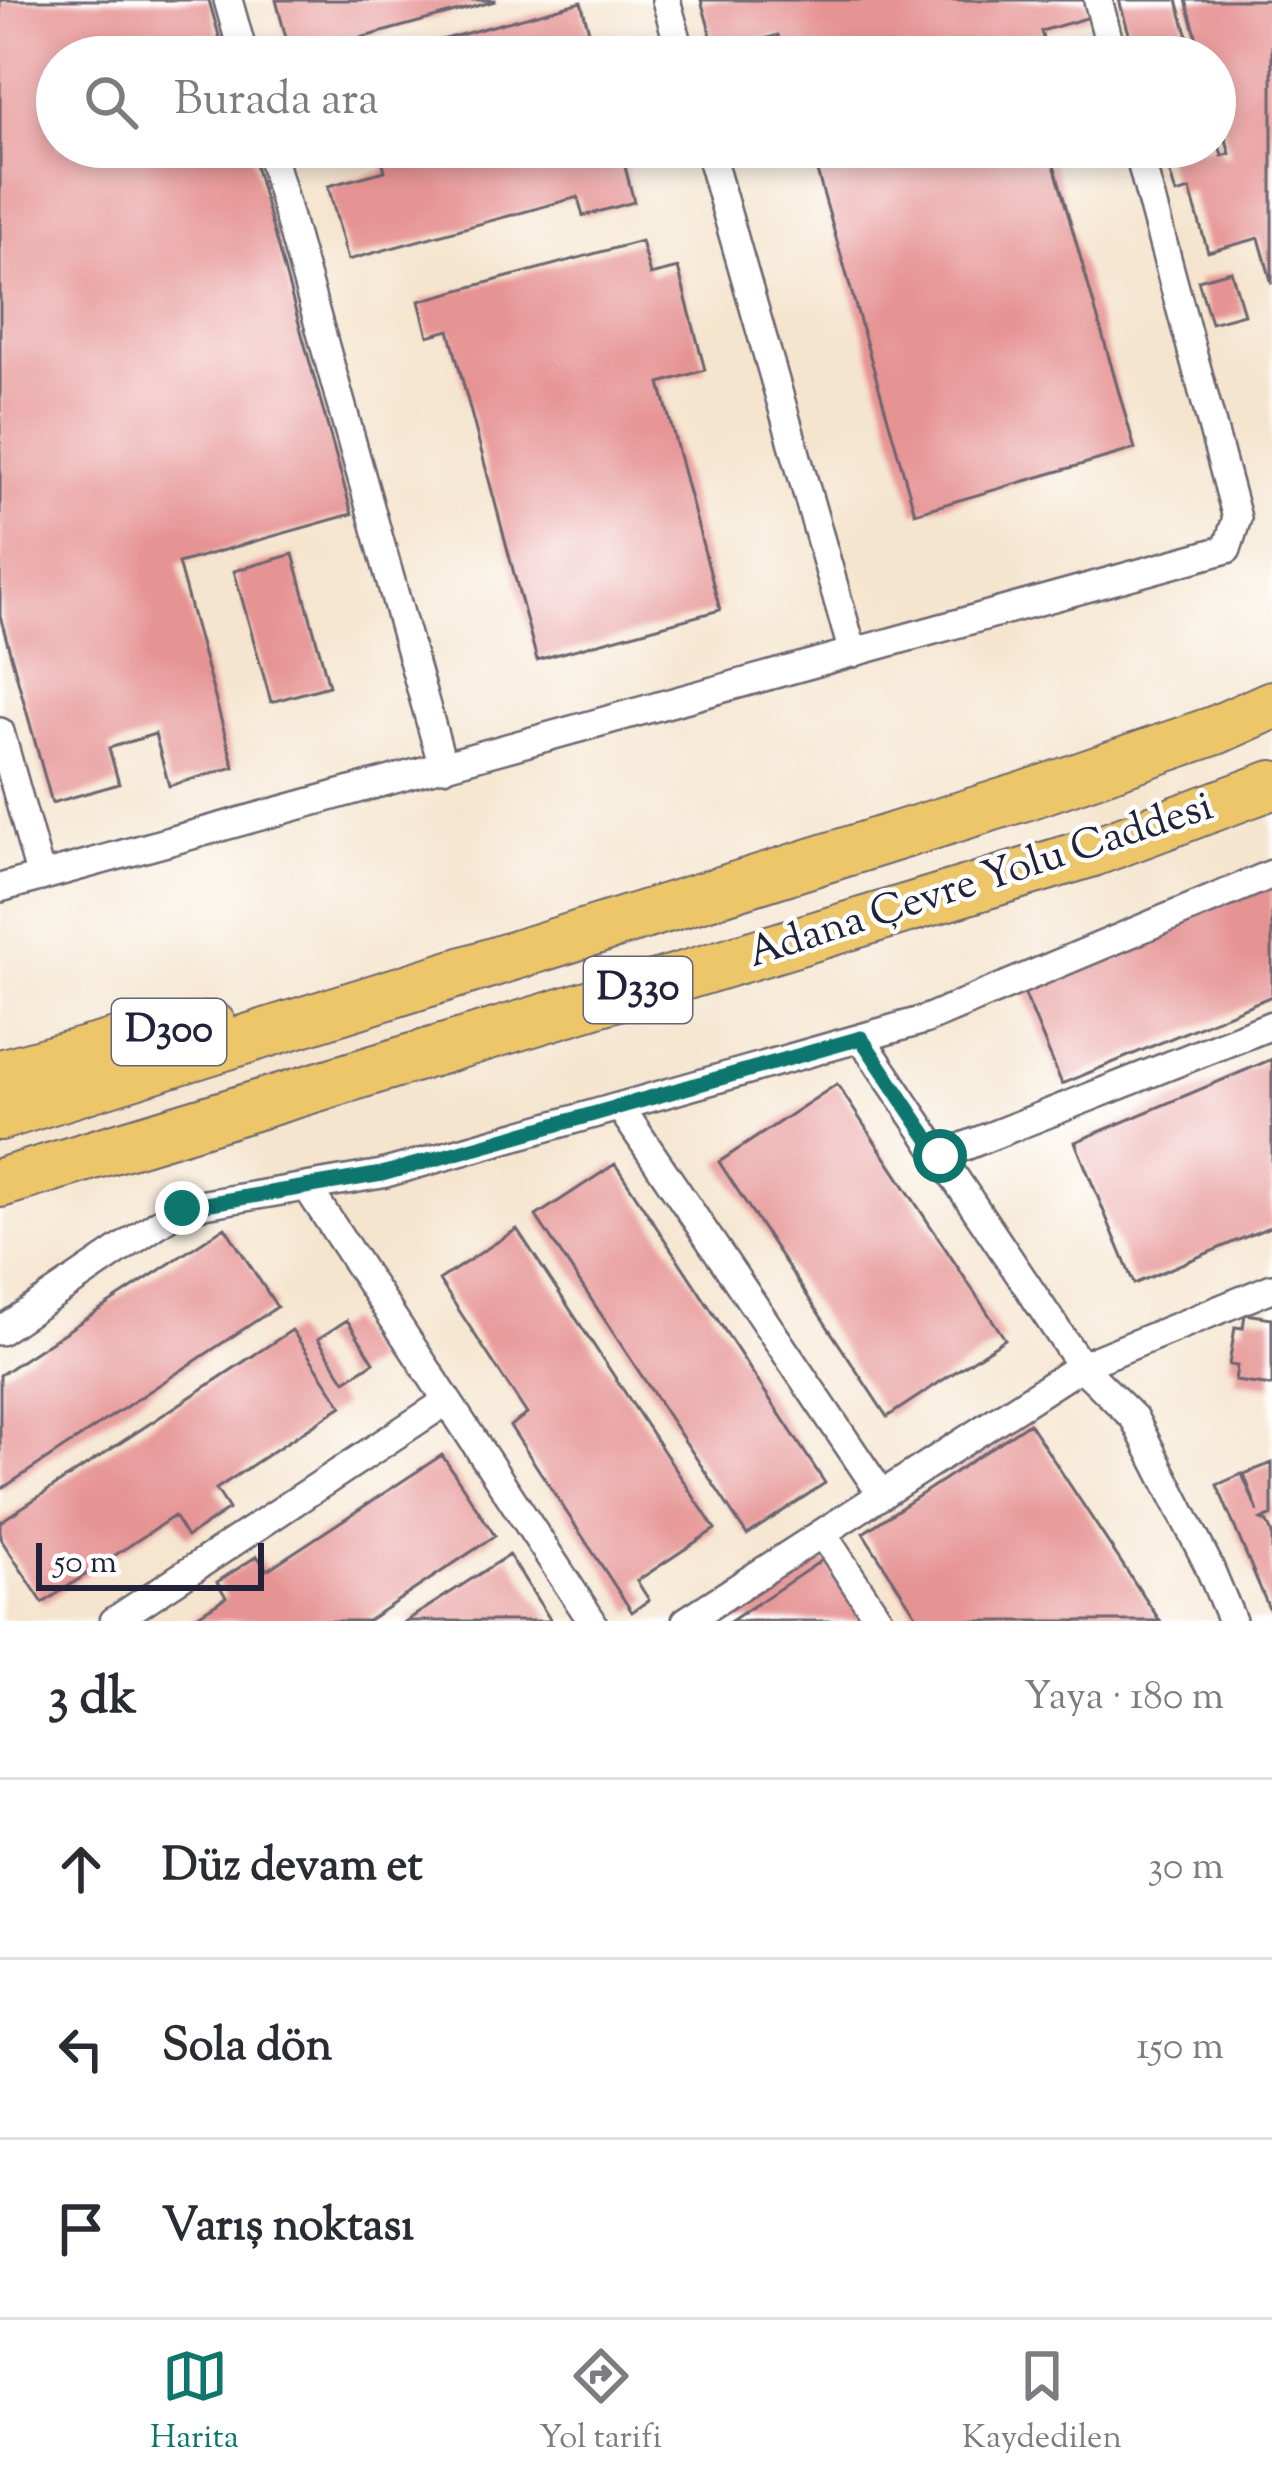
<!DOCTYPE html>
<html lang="tr">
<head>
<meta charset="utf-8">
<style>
	body { margin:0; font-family:"Sorts Mill Goudy",serif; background:#f2f2f3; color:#2b2b33 }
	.scale { position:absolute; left:36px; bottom:30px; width:228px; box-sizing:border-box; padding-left:12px; border:6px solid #22223b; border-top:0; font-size:33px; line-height:42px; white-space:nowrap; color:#22223b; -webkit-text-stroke:9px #fff; paint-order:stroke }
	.stop { position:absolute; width:36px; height:36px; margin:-27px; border:9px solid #0f766e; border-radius:50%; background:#fff }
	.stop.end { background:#0f766e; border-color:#fff; box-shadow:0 3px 12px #0008 }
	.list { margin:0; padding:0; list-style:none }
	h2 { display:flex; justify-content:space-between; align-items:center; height:156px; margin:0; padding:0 48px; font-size:51px }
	h2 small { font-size:39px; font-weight:400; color:#7c7c81 }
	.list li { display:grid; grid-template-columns:78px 1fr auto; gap:36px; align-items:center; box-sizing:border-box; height:180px; padding:0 48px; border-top:3px solid #e1e1e2 }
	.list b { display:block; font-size:45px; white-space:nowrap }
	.list em { font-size:39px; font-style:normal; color:#7c7c81 }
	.icon { flex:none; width:66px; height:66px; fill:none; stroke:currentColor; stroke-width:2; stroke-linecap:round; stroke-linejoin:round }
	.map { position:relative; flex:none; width:1272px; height:1621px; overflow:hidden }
	.search { position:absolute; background:#fff; box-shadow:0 6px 18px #0003; left:36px; right:36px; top:36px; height:132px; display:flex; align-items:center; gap:30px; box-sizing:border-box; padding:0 42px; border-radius:66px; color:#7c7c81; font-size:45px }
	.sheet { height:696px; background:#fff }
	nav { display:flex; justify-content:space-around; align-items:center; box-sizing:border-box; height:168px; border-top:3px solid #e1e1e2; background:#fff; font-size:33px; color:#7c7c81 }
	nav a { display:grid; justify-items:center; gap:6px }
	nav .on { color:#0f766e }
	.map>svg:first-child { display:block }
	.building { fill:#e69393 }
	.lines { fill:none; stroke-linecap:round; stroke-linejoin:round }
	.minor-casing { stroke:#6c666f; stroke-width:32 }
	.trunk-casing { stroke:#6c666f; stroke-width:52 }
	.minor { stroke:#fff; stroke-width:27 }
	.trunk { stroke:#ecc669; stroke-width:48 }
	.route { stroke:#0f766e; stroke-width:15 }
	.labels { text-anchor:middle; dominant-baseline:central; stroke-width:9; stroke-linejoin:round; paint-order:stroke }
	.shield { fill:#fff; stroke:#646476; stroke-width:3 }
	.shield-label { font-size:39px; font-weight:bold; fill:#22223b }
	.street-label { font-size:42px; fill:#22223b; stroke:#fff }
</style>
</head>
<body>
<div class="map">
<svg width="1272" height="1621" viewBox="0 0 1272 1621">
	<rect width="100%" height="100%" fill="#fff"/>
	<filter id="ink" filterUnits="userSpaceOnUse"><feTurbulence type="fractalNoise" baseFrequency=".00833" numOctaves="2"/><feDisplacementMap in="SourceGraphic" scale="24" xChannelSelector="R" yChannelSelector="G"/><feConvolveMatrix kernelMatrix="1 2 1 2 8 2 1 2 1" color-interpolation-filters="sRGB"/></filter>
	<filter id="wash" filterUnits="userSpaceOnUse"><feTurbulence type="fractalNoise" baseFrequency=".004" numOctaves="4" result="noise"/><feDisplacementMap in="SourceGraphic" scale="48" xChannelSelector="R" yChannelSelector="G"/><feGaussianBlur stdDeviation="2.7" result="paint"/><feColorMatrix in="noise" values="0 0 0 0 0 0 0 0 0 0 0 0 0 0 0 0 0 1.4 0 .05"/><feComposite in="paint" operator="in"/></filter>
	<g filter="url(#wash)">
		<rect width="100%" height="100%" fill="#f5e5cf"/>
		<g id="blocks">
			<!-- building -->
			<path class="building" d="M0,0H209L225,57H57V147H250L352,514L178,563L234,767L169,786L155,734L109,748L119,784L52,803L0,616Z
				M276,0H495V1L291,57Z
				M701,0H1086L1090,17L1041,31L1048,57H785L778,35L716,53Z
				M1119,0H1177L1194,57H1136Z
				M1186,0H1272V284L1259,238L1208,252L1190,190L1176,194L1162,147H1215L1216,135L1222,156L1230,154L1215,101V57H1202Z
				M581,2L596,57H383V56Z
				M379,147H620L634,202L583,216L578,197L348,260L328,186L385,171Z
				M756,147H801V148L760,160Z
				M810,147H1049L1135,449L915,513Z
				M641,241L650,275L678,268L705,370L660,383L720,610L537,660L449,330L428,336L419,301Z
				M1231,271L1244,314L1211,323L1198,280Z
				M293,554L329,686L271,702L234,571Z
				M1272,880V996L1062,1084L1021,985Z
				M1272,1059V1226L1134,1284L1075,1142Z
				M837,1084L1005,1339L887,1417L719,1162Z
				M615,1164L825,1483L747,1535L536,1216Z
				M225,1227L277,1307L0,1490V1375Z
				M517,1229L715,1529L637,1581L649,1600L632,1612L510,1426L527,1414L439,1280Z
				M1245,1314L1272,1318V1386L1235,1381L1237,1366L1229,1365L1235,1327L1243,1328Z
				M347,1320L374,1362L345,1381L318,1339Z
				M292,1330L342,1406L216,1489L229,1509L187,1537L174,1516L43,1603L0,1538V1522Z
				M1029,1423L1160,1621H920L863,1533Z
				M442,1455L495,1536L367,1621H189L226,1597L217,1582L257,1556L267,1570Z
				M1272,1463V1515L1261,1520L1267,1522L1272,1534V1616L1217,1485L1242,1474L1258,1512L1244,1474Z
				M509,1555L551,1621H406Z
				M825,1558L867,1621H731Z"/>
		</g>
	</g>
	<g filter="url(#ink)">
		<use href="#blocks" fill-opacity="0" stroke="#6c666f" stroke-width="3"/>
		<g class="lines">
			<!-- minor casing -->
			<g class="minor-casing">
				<path id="minor" d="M228,0L244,57
					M666,0L682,57
					M1098,0L1113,57
					M269,147L443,767
					M708,147L853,653
					M0,732L41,877
					M0,888L1227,549L1237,518L1137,147
					M861,1038L1081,1366L1134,1418L1208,1564L1232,1621
					M620,1107L882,1495
					M940,1156L1272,1025
					M307,1187L592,1621
					M0,1331L181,1208L382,1174L924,1020L1272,874
					M822,1533L880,1621
					M114,1621L447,1401
					M686,1621L1081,1366L1272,1288"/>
			</g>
			<!-- trunk casing -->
			<g class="trunk-casing">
				<path id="trunk" d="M0,1074L142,1036L212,1026
					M0,1116L1025,796L1216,730L1272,705
					M0,1183L1093,852L1272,785"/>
			</g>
			<!-- minor -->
			<use href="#minor" class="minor"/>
			<!-- trunk -->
			<use href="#trunk" class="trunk"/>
		</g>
	</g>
	<g class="lines" filter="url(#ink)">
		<!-- route -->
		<path class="route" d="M182,1208L382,1174L861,1038L940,1156"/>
	</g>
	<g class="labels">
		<!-- shield labels -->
		<g class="shield">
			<rect x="584" y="957" width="108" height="66" rx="9"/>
			<rect x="112" y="999" width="114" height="66" rx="9"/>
		</g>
		<g class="shield-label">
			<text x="638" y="990">D330</text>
			<text x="169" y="1032">D300</text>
		</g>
		<!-- street labels -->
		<g class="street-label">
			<text transform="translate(981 882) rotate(-18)">Adana Çevre Yolu Caddesi</text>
		</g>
	</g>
</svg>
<div class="scale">50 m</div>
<div class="stop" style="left:940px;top:1156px"></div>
<div class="stop end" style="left:182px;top:1208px"></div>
<div class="search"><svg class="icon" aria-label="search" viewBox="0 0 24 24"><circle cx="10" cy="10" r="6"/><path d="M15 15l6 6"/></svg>Burada ara</div>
</div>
<section class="sheet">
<h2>3 dk<small>Yaya · 180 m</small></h2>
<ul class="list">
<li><svg class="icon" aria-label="ahead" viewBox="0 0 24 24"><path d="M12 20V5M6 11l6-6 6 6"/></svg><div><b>Düz devam et</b></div><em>30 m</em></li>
<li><svg class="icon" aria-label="left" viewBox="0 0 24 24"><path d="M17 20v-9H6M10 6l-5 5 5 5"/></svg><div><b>Sola dön</b></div><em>150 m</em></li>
<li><svg class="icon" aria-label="arrive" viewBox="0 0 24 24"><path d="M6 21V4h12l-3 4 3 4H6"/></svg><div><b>Varış noktası</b></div></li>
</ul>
</section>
<nav>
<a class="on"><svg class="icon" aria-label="map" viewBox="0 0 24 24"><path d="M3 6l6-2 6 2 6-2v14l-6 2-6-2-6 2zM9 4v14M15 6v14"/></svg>Harita</a>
<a><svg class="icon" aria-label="directions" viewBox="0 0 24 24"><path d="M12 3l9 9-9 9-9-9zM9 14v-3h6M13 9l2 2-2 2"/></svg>Yol tarifi</a>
<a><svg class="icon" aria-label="saved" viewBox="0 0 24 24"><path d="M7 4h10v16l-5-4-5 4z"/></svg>Kaydedilen</a>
</nav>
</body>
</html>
